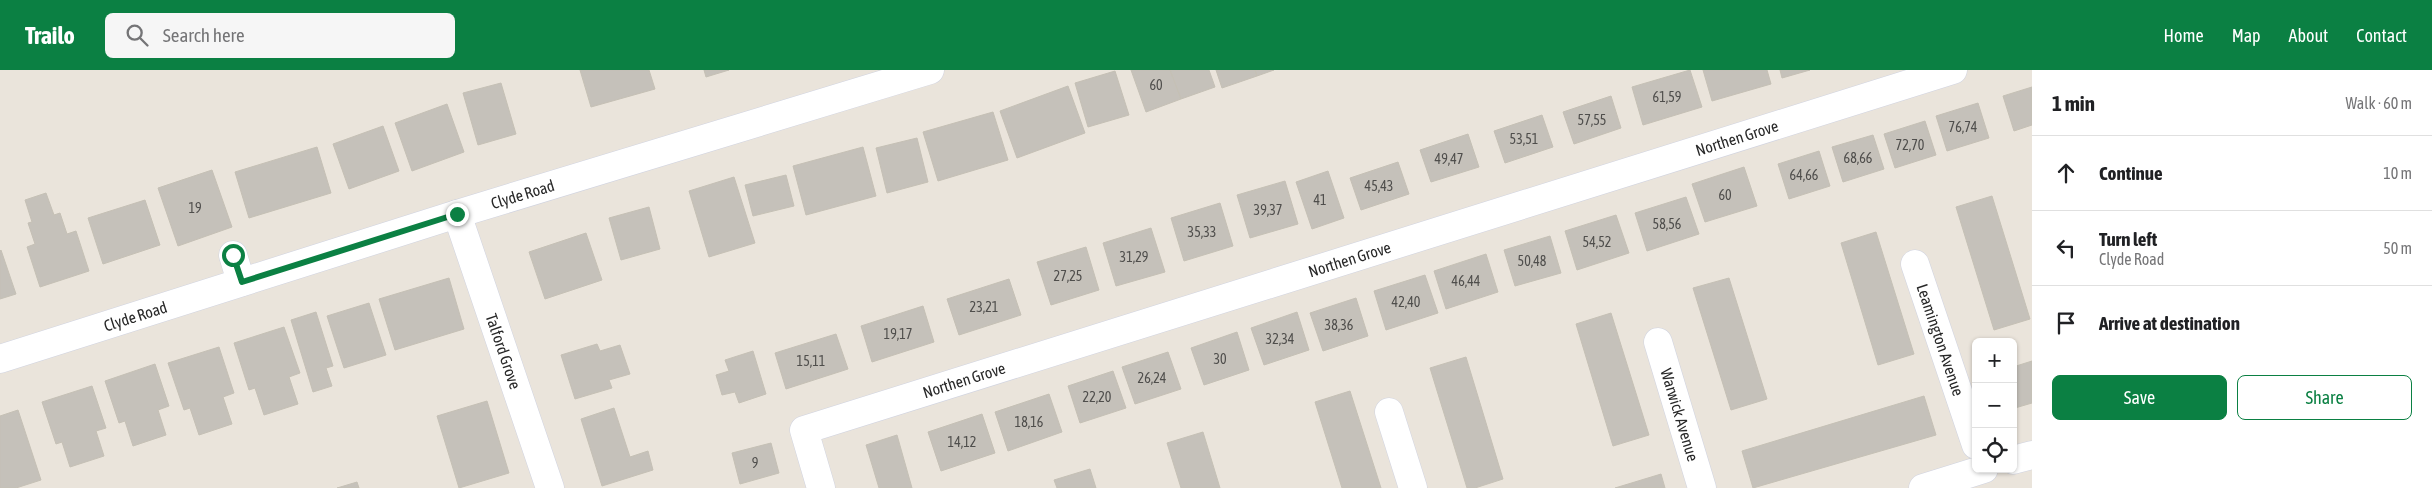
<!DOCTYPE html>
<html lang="en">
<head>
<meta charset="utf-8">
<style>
	body { margin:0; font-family:"Asap Condensed",sans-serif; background:#f6f6f6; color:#202124 }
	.controls { position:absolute; right:15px; bottom:15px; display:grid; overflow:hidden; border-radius:8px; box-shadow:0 1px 4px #0004 }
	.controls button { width:45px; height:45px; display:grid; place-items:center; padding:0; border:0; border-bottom:1px solid #e0e0e0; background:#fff; color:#202124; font:25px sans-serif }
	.stop { position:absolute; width:15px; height:15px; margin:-11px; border:4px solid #0b8043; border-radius:50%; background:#fff }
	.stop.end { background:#0b8043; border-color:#fff; box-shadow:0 1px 5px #0008 }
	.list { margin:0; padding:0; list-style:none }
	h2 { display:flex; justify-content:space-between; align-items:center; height:65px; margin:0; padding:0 20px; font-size:21px }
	h2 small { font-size:16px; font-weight:400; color:#757577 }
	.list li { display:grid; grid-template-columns:32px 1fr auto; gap:15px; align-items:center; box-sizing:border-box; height:75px; padding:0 20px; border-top:1px solid #e0e0e0 }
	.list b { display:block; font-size:19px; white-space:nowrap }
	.list p { margin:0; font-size:16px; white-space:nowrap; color:#757577 }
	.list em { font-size:16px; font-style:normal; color:#757577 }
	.actions { display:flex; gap:10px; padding:15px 20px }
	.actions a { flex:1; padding:11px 0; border:1px solid #0b8043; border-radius:8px; text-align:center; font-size:18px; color:#0b8043 }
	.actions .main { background:#0b8043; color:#fff }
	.icon { flex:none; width:28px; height:28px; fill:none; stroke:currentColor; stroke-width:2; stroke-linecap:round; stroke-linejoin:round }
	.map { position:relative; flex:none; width:2032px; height:418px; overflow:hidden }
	header { display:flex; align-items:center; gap:30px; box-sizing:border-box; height:70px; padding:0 25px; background:#0b8043; color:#fff }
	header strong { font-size:24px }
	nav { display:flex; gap:28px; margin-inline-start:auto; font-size:18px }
	.search { width:350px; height:45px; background:#f6f6f6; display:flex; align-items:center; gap:12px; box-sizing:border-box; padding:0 18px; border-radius:8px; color:#757577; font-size:19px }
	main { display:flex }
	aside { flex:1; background:#fff }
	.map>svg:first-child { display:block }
	.building { fill:#c5c1ba; stroke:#c5c0b5 }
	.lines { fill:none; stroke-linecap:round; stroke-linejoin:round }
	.minor-casing { stroke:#d0d3e0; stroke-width:29 }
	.minor { stroke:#fff; stroke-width:28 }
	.route { stroke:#0b8043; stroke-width:6 }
	.labels { text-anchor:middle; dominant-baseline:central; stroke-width:4.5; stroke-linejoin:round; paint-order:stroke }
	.number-label { font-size:14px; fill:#4f4e4c }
	.street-label { font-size:16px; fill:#282828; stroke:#fff }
</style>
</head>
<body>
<header>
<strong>Trailo</strong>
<div class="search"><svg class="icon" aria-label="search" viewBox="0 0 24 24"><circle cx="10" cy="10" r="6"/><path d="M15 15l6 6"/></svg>Search here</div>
<nav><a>Home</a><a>Map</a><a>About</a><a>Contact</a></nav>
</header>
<main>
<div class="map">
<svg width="2032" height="418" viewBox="0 0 2032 418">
	<rect width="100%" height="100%" fill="#eae4db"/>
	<!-- building -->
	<path class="building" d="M580,0H649L655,19L591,37Z
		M704,0H729L706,7Z
		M1131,0H1170L1181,29L1146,42Z
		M1170,0H1209L1215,17L1181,29Z
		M1216,0H1255L1257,6L1222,18Z
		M1255,0H1274L1257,6Z
		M1690,0L1702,37L1643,55L1632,17Z
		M1703,0H1767L1771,14L1712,31Z
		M1780,0H1810L1782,8Z
		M1115,1L1129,45L1088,57L1075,13Z
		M501,13L516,64L478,75L463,23Z
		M1068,16L1085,63L1017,88L1000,41Z
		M2032,17V55L2014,61L2003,26Z
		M1611,26L1621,58L1574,74L1563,42Z
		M1978,33L1989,68L1947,81L1936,46Z
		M447,34L464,82L412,101L395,53Z
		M993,42L1008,90L938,111L923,62Z
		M1542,45L1553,77L1505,93L1494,61Z
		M1925,51L1936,85L1895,98L1884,64Z
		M383,56L399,101L349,119L333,74Z
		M1468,64L1479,97L1431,112L1420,80Z
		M1873,65L1884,99L1843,112L1832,77Z
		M917,68L928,112L887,123L876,78Z
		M317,77L331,123L249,148L235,102Z
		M863,77L876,126L806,145L793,96Z
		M1819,81L1830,116L1789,129L1778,94Z
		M1398,92L1409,124L1361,140L1350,108Z
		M1744,97L1757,136L1705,152L1692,114Z
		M212,100L232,157L178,176L158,118Z
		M1328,101L1344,148L1312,159L1296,112Z
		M786,105L794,136L753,146L745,115Z
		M734,107L755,173L709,187L689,121Z
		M1285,111L1298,154L1250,168L1237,125Z
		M46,123L54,145L60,143L67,164L76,161L89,201L40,217L27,177L35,174L28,153L32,152L25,130Z
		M1992,126L2030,249L1994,260L1956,137Z
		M1686,127L1699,164L1647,181L1635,143Z
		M145,130L160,175L103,194L88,148Z
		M1220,133L1233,176L1184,191L1171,148Z
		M649,137L660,179L621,190L609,148Z
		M1616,145L1629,183L1577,200L1565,161Z
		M1151,158L1165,202L1116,216L1103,173Z
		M1876,162L1914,284L1878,295L1841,173Z
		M586,163L602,210L545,229L529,182Z
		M1550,166L1561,203L1515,216L1504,180Z
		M1086,177L1099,220L1051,235L1037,192Z
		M1,180L16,224L0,229V181Z
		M1486,184L1498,222L1446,239L1434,201Z
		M1425,205L1438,243L1386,260L1374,221Z
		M449,208L464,259L395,280L379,229Z
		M1729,208L1767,329L1731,340L1693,218Z
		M1009,209L1021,245L959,265L947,229Z
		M1356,228L1368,266L1323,281L1310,243Z
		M369,233L386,285L344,298L327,246Z
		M923,236L934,272L872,292L861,256Z
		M316,242L333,296L326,298L332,316L313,322L291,250Z
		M1297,242L1309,280L1264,295L1251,258Z
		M1611,243L1649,365L1613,376L1576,254Z
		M284,257L300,303L289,307L298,334L264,345L255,318L249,320L234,273Z
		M1237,262L1249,300L1204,315L1191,278Z
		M836,264L848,299L786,319L775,283Z
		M597,274L600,281L620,275L630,304L609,310L612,318L575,329L561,285Z
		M219,277L234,323L223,327L232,354L199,365L190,338L184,340L168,293Z
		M753,281L766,324L739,333L735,322L722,325L716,305L729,301L725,290Z
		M1168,282L1181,319L1135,334L1122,297Z
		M1466,287L1503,409L1475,418H1467L1430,298Z
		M2032,291V333L2015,338L2013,297Z
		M155,294L169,336L158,340L166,365L133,376L125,351L119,353L105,311Z
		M1113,301L1126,338L1080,353L1068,316Z
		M92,316L106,358L96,361L104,386L70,397L62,372L56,374L42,332Z
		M1350,321L1381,418H1342L1315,332Z
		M1049,324L1062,362L1008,381L995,342Z
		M1924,326L1936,365L1753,418L1742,381Z
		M487,331L509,403L459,418L437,346Z
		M614,338L630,387L648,381L653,400L602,416L581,349Z
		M18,340L41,410L16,418H0V346Z
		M982,344L995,383L941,401L928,362Z
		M1203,362L1220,418H1181L1167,373Z
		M897,365L912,418H879L866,375Z
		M771,373L779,403L740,414L732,383Z
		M1090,399L1096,418H1057L1054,410Z
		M1661,404L1665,418H1615Z
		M357,412L359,418H337Z"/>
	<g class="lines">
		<!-- minor casing -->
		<g class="minor-casing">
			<g id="minor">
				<path id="s1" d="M457,144L550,418"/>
				<path d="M233,185L241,212"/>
				<path id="s2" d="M1915,194L1976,375"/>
				<path id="s3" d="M1658,272L1702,418"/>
				<path id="s4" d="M0,289L457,144L930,0"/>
				<path d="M1389,342L1413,418"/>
				<path d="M2013,390L2032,385"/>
				<path id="s5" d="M821,418L804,360L1953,0"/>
				<path d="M1923,418L1984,399"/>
			</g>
		</g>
		<!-- minor -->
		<use href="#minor" class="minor"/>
	</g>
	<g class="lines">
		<!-- route -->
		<path class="route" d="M233,185L242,212L457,144"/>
	</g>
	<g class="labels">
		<!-- number labels -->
		<g class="number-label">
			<text x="1156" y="15">60</text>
			<text x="1667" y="27">61,59</text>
			<text x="1592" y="50">57,55</text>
			<text x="1963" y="57">76,74</text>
			<text x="1524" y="69">53,51</text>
			<text x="1910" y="75">72,70</text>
			<text x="1858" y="88">68,66</text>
			<text x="1449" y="89">49,47</text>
			<text x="1804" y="105">64,66</text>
			<text x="1379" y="116">45,43</text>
			<text x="1725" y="125">60</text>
			<text x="1320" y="130">41</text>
			<text x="195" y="138">19</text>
			<text x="1268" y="140">39,37</text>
			<text x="1667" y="154">58,56</text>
			<text x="1202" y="162">35,33</text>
			<text x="1597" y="172">54,52</text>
			<text x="1134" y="187">31,29</text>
			<text x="1532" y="191">50,48</text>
			<text x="1068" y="206">27,25</text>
			<text x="1466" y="211">46,44</text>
			<text x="1406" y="232">42,40</text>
			<text x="984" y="237">23,21</text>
			<text x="1339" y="255">38,36</text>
			<text x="898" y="264">19,17</text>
			<text x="1280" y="269">32,34</text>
			<text x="1220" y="289">30</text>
			<text x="811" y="291">15,11</text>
			<text x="1152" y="308">26,24</text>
			<text x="1097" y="327">22,20</text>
			<text x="1029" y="352">18,16</text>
			<text x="962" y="372">14,12</text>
			<text x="755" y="393">9</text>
		</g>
		<!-- street labels -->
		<g class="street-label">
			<text stroke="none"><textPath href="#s5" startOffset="1038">Northen Grove</textPath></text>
			<text stroke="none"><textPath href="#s4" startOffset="548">Clyde Road</textPath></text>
			<text stroke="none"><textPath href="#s5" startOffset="632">Northen Grove</textPath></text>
			<text stroke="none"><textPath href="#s4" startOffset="142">Clyde Road</textPath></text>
			<text stroke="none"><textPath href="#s2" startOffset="80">Leamington Avenue</textPath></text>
			<text stroke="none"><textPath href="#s1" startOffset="145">Talford Grove</textPath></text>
			<text stroke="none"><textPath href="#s5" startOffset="228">Northen Grove</textPath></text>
			<text stroke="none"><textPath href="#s3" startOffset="76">Warwick Avenue</textPath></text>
		</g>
	</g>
</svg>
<div class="controls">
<button>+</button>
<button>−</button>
<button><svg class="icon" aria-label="locate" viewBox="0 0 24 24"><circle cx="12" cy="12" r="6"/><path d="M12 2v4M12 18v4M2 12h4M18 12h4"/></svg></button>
</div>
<div class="stop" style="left:233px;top:185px"></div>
<div class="stop end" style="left:457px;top:144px"></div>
</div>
<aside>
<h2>1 min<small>Walk · 60 m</small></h2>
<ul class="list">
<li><svg class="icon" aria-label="ahead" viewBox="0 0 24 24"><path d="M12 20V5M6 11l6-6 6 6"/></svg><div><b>Continue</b></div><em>10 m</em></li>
<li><svg class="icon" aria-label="left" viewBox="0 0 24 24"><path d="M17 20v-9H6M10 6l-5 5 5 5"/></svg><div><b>Turn left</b><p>Clyde Road</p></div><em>50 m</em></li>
<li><svg class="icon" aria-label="arrive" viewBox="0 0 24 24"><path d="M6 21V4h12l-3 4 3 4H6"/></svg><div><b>Arrive at destination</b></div></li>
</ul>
<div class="actions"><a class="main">Save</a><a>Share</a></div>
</aside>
</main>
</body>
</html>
